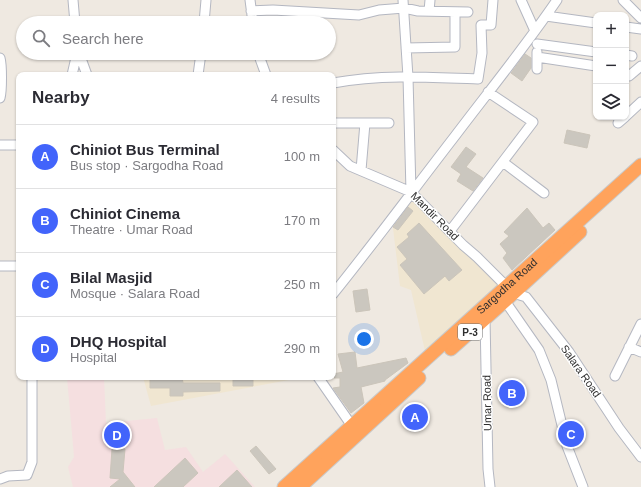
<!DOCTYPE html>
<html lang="en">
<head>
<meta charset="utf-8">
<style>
	body { margin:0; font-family:Arial,sans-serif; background:#f7f7f7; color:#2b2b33 }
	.controls { position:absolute; right:12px; top:12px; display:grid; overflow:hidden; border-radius:8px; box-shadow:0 1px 3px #0004 }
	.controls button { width:36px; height:36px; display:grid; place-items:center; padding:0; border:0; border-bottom:1px solid #e1e1e2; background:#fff; color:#2b2b33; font:20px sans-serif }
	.you { position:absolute; left:364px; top:339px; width:14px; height:14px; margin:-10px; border:3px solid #fff; border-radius:50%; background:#1a73e8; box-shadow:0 0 0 6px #1a73e833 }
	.badge { display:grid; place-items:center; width:26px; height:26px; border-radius:50%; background:#4264fb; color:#fff; font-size:13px; font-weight:700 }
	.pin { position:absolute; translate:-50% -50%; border:2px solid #fff; box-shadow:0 1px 4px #0006 }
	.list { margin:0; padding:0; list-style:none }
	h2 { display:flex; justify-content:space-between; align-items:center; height:52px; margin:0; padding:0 16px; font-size:17px }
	h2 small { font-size:13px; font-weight:400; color:#7c7c81 }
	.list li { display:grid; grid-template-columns:26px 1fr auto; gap:12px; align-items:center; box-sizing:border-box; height:64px; padding:0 16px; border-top:1px solid #e1e1e2 }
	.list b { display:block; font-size:15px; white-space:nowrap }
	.list p { margin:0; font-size:13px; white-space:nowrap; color:#7c7c81 }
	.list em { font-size:13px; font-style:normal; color:#7c7c81 }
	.icon { flex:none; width:22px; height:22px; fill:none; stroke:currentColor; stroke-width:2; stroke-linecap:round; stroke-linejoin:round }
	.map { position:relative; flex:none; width:641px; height:487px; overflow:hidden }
	.search { position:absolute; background:#fff; box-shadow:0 1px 3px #0004; left:16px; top:16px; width:320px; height:44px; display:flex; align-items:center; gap:10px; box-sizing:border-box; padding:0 14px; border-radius:22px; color:#7c7c81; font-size:15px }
	.panel { position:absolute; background:#fff; box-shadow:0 1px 3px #0004; left:16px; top:72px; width:320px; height:308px; border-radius:8px }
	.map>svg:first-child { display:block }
	.education { fill:#f0e6d1 }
	.medical { fill:#f5dfe0 }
	.building { fill:#cbc7bf; stroke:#cbc5ba }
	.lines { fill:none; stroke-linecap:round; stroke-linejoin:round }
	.minor-casing { stroke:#b4b7c1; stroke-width:11 }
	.highway-casing { stroke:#c9c9c9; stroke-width:15 }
	.minor { stroke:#fff; stroke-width:9 }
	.highway { stroke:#ffa35c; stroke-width:13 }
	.labels { text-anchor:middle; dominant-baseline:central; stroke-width:3; stroke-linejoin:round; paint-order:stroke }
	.shield { fill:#fff; stroke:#6d6d6d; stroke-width:1 }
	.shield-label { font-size:10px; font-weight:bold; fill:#2e2e2e }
	.street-label { font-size:11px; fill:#2e2e2e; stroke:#fff }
</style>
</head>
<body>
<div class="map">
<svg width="641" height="487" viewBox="0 0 641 487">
	<rect width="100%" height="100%" fill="#efe9e1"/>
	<!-- education -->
	<path class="education" d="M411,192L504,281L425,351L411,290L400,286L392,220Z
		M143,377H305L151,406Z"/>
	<!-- medical -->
	<path class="medical" d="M67,377H104L106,423L157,418L165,450L186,447L203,472L225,454L255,487H73L68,467L74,457Z"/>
	<!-- building -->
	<path class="building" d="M525,54L531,58V68L522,81L511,73Z
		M567,130L590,135L587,148L564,143Z
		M466,147L476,154L466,167L483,178L473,191L457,181L461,174L451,167Z
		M408,207L413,211L398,230L393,227Z
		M527,208L543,228L549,223L555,230L512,270L503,258L507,253L500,244L509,236L504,232Z
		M419,223L462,270L449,281L445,276L424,294L400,265L407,259L397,247L409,237L407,234Z
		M367,289L370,310L356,312L353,291Z
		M355,352L357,368L406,358L408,363L385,380V381L361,387L364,403L351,413L333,388L340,387V378H334L333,374L343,372L338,354Z
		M150,377H182L183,383H220V391L183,392V396H170V388H150Z
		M233,377H253V386H233Z
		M256,446L276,469L269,474L250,451Z
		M112,449H125L123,472L135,487H110L120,479L110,478Z
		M185,458L198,473L183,487H154Z
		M237,470L252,487H219Z"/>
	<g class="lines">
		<!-- minor casing -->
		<g class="minor-casing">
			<path id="minor" d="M73,0L75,23
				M250,0L253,23
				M403,0L408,77L411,192
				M521,0L535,31
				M623,0L641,18
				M251,11L273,10L359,15L379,10L404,8L418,11L468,12
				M429,11L430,0
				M546,16L596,23
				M204,23L206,0
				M626,27L641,29
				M537,44L596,52
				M406,48L455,47V12
				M537,52V69
				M79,53L87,75
				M258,53L266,75
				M626,55L632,56
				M537,57L596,66
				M0,58C2,65 2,90 0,98
				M72,75L77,53
				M198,75L201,53
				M629,76L641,66
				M333,83C381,74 430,77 478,79L482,53L481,25H491L493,0
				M626,116L641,102
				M335,123H389
				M618,123L625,117
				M0,145H19
				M333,150L350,166L411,192L463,245L477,257L506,286
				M503,162L544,193
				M361,170L365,123
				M450,231L533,122L488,92
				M0,266H19
				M513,293L526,297L569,352L619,428L641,457
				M333,294C375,242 414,189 455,136C489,91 525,47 557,0
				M505,301L539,350L551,380L567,446L583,487
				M485,318L488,469L490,487
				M629,347L641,352
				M615,376L641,324
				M318,377L352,426
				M0,479L8,476L27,475L32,462V377"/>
		</g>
		<!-- highway casing -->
		<g class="highway-casing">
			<g id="highway">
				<path d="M451,349L505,301L580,232"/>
				<path id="s1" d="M284,487L641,165"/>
				<path d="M300,487L419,378"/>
			</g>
		</g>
		<!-- minor -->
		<use href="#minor" class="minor"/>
		<!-- highway -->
		<use href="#highway" class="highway"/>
	</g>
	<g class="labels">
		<!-- shield labels -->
		<rect class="shield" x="458" y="324" width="24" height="16" rx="3"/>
		<g class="shield-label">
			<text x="470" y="332">P-3</text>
		</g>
		<!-- street labels -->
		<g class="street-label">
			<text transform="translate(435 216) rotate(45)">Mandir Road</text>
			<text stroke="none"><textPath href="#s1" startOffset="300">Sargodha Road</textPath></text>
			<text transform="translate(581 371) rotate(55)">Salara Road</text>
			<text transform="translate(487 403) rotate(-91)">Umar Road</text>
		</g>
	</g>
</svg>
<div class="controls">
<button>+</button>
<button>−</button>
<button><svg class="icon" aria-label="layers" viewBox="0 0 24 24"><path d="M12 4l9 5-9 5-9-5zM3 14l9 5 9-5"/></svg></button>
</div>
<div class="you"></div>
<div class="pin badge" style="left:415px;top:417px">A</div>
<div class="pin badge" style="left:512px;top:393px">B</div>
<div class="pin badge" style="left:571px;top:434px">C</div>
<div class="pin badge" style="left:117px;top:435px">D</div>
<div class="search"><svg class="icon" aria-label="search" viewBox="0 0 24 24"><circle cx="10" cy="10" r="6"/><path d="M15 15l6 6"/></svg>Search here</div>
<section class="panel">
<h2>Nearby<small>4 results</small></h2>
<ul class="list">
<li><span class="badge">A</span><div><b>Chiniot Bus Terminal</b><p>Bus stop · Sargodha Road</p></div><em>100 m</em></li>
<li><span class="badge">B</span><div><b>Chiniot Cinema</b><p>Theatre · Umar Road</p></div><em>170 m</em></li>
<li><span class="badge">C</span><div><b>Bilal Masjid</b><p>Mosque · Salara Road</p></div><em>250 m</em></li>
<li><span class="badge">D</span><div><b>DHQ Hospital</b><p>Hospital</p></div><em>290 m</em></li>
</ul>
</section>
</div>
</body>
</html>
